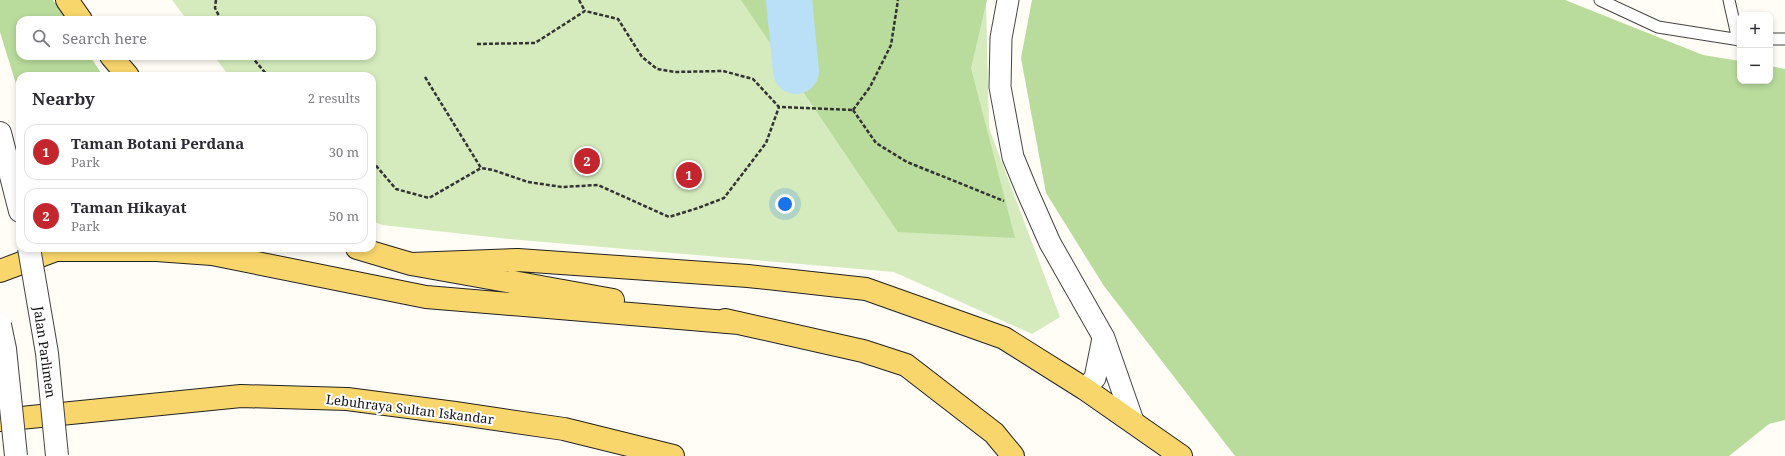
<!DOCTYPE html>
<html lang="en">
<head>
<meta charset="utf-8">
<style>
	body { margin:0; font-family:"Noto Serif",serif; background:#f2f2f3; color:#2b2b33 }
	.controls { position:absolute; right:12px; top:12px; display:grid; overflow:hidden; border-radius:8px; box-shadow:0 2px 6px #0003 }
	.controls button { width:36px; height:36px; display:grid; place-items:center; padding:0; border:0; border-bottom:1px solid #e1e1e2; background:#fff; color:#2b2b33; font:20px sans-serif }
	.you { position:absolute; left:785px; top:204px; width:14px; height:14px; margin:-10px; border:3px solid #fff; border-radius:50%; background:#1a73e8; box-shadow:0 0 0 6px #1a73e833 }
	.badge { display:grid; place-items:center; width:26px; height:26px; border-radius:50%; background:#c4262e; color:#fff; font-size:13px; font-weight:700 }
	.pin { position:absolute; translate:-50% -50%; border:2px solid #fff; box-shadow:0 1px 4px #0006 }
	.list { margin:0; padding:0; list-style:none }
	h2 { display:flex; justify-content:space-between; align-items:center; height:52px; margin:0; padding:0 16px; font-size:17px }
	h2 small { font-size:13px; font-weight:400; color:#7c7c81 }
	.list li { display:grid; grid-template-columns:26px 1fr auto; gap:12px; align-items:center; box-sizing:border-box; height:56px; margin:0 8px 8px; padding:0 8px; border:1px solid #e1e1e2; border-radius:12px }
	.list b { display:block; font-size:15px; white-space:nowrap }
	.list p { margin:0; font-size:13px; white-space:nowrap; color:#7c7c81 }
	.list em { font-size:13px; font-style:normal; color:#7c7c81 }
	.icon { flex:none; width:22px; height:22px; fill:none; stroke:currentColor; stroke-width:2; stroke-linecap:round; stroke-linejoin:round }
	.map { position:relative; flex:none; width:1785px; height:456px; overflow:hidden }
	.search { position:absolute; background:#fff; box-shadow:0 2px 6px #0003; left:16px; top:16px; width:360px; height:44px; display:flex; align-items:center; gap:10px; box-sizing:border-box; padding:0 14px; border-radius:12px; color:#7c7c81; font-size:15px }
	.panel { position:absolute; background:#fff; box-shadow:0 2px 6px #0003; left:16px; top:72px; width:360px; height:180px; border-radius:12px }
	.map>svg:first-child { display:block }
	.green { fill:#d5ebbd }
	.forest { fill:#b9dc9c }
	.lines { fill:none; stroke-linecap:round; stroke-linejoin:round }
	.river { stroke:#b9e0f7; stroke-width:46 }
	.service-casing { stroke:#444; stroke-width:13 }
	.minor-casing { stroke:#444; stroke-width:23 }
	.tertiary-casing { stroke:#444; stroke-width:24 }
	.primary-casing { stroke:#222; stroke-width:24 }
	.path { stroke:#333; stroke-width:2.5; stroke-dasharray:4 2; stroke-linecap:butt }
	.service { stroke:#fff; stroke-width:11 }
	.minor { stroke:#fff; stroke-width:21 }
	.tertiary { stroke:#fff; stroke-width:22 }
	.primary { stroke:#f9d66b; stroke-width:22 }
	.tertiary-bridge-casing { stroke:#444; stroke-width:24; stroke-linecap:butt }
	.tertiary-bridge { stroke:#fff; stroke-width:22 }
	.labels { text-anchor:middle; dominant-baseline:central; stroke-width:4; stroke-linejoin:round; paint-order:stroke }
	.street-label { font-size:13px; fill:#111; stroke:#fff }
</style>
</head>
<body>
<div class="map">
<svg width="1785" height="456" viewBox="0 0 1785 456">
	<rect width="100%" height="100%" fill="#fffdf5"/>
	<!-- green -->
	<path class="green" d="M172,0H986L989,128L1060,317L1032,334L894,272L509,239L382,225L372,221V76H229L214,56H372V20H187Z"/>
	<!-- forest -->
	<path class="forest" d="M0,0H53L66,20H20V56H90L103,76H20V97L0,32Z
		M741,0H987L971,68L1015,238L898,232Z
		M1032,0H1565L1703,55L1740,61V81H1770V66L1785,69V420L1769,424L1729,456H1235L1104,286L1046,193L1021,58Z"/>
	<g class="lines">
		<!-- river -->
		<path class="river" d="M789,0L796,71"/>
		<!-- service casing -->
		<g class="service-casing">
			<path id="service" d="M1600,0L1658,27L1740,40
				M1729,0L1738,40
				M1770,39H1785"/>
		</g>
		<!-- minor casing -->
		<g class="minor-casing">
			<path id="minor" d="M1008,0L1001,38L1000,87L1013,157L1027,191L1050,243L1104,338L1133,421
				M1085,389L1095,378L1103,338"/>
		</g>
		<!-- tertiary casing -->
		<g class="tertiary-casing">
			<path id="tertiary" d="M0,133L20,211"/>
		</g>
		<!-- primary casing -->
		<g class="primary-casing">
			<path id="primary" d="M67,0L81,20
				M111,56L128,76
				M357,248L411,264L613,300
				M411,264L518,260L748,276L866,289L1004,338L1085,389L1181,456
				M0,271L56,250H156L212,254L426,297L739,323
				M725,320L863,351L906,365L994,433L1013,456
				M0,420L241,396L347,399L455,413L564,429L673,456"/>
		</g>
		<!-- path -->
		<path class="path" d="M216,0L215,8L221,20
			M579,0L585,11
			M477,44L535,43L585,11L618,19L642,57L657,69L675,72L723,71L753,79L779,107L853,110
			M251,56L268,76
			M425,77L481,168L493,170L528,182L562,187L598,185L669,217L698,208L724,198L766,143L779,107
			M853,110L876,143L907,162L1004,201
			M853,110L870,87L891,45L898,0
			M372,161L396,189L429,198L481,168"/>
		<!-- service -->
		<use href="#service" class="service"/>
		<!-- minor -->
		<use href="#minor" class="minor"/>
		<!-- tertiary -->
		<use href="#tertiary" class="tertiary"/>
		<!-- primary -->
		<use href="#primary" class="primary"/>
		<!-- tertiary-bridge casing -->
		<g class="tertiary-bridge-casing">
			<path id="tertiary-bridge" d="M29,248L47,353L57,456
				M0,325L5,349L16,456"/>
		</g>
		<!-- tertiary-bridge -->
		<use href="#tertiary-bridge" class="tertiary-bridge"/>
	</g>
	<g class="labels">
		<!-- street labels -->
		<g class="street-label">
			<text transform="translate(45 352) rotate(82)">Jalan Parlimen</text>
			<text transform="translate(410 409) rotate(7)">Lebuhraya Sultan Iskandar</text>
		</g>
	</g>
</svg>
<div class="controls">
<button>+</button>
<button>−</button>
</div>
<div class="you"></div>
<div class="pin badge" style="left:689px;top:175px">1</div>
<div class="pin badge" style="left:587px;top:161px">2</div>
<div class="search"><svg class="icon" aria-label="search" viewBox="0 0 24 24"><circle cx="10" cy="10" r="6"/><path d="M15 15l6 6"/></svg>Search here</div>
<section class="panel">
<h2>Nearby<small>2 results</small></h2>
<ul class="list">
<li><span class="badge">1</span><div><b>Taman Botani Perdana</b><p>Park</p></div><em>30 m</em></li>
<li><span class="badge">2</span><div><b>Taman Hikayat</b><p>Park</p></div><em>50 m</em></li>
</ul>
</section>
</div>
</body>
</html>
